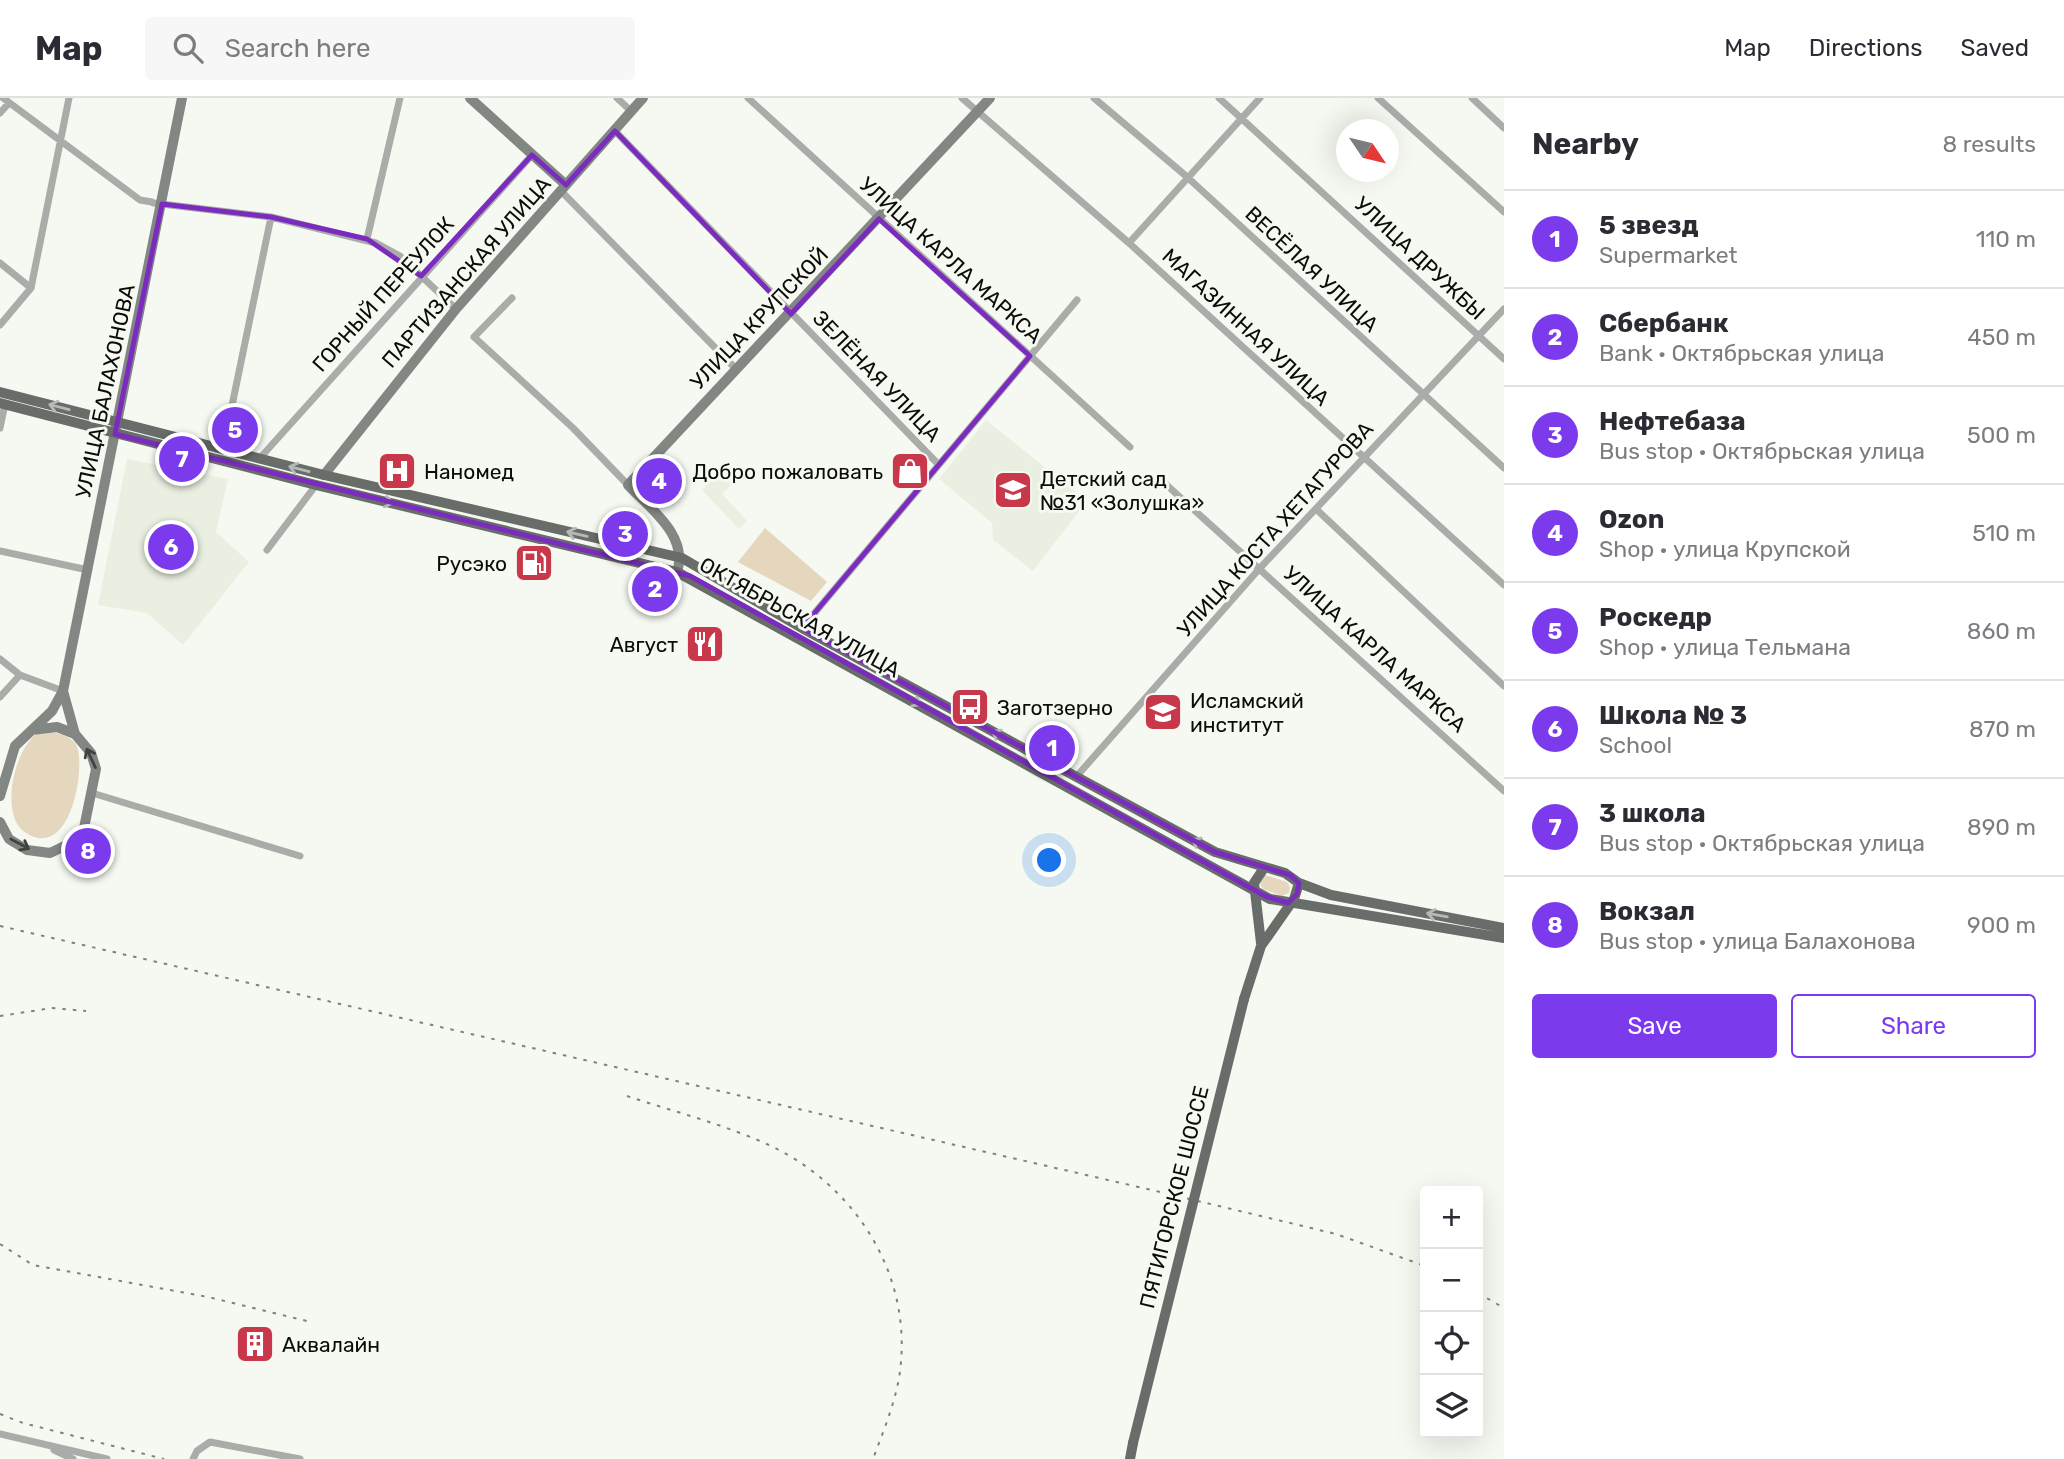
<!DOCTYPE html>
<html lang="en">
<head>
<meta charset="utf-8">
<style>
	body { margin:0; font-family:Rubik,sans-serif; background:#f7f7f7; color:#2b2b33 }
	.controls { position:absolute; right:21px; bottom:21px; display:grid; overflow:hidden; border-radius:7px; box-shadow:0 7px 28px #0002 }
	.controls button { width:63px; height:63px; display:grid; place-items:center; padding:0; border:0; border-bottom:2px solid #e1e1e2; background:#fff; color:#2b2b33; font:35px sans-serif }
	.compass { position:absolute; left:1336px; top:21px; width:63px; height:63px; border-radius:50%; background:#fff; box-shadow:0 7px 28px #0002; rotate:125deg }
	.you { position:absolute; left:1050px; top:763px; width:24px; height:24px; margin:-18px; border:5px solid #fff; border-radius:50%; background:#1a73e8; box-shadow:0 0 0 10px #1a73e833 }
	.badge { display:grid; place-items:center; width:46px; height:46px; border-radius:50%; background:#7c3aed; color:#fff; font-size:23px; font-weight:700 }
	.pin { position:absolute; translate:-50% -50%; border:4px solid #fff; box-shadow:0 2px 7px #0006 }
	.list { margin:0; padding:0; list-style:none }
	h2 { display:flex; justify-content:space-between; align-items:center; height:91px; margin:0; padding:0 28px; font-size:30px }
	h2 small { font-size:23px; font-weight:400; color:#7c7c81 }
	.list li { display:grid; grid-template-columns:46px 1fr auto; gap:21px; align-items:center; box-sizing:border-box; height:98px; padding:0 28px; border-top:2px solid #e1e1e2 }
	.list b { display:block; font-size:26px; white-space:nowrap }
	.list p { margin:0; font-size:23px; white-space:nowrap; color:#7c7c81 }
	.list em { font-size:23px; font-style:normal; color:#7c7c81 }
	.actions { display:flex; gap:14px; padding:21px 28px }
	.actions a { flex:1; padding:16px 0; border:2px solid #7c3aed; border-radius:7px; text-align:center; font-size:24px; color:#7c3aed }
	.actions .main { background:#7c3aed; color:#fff }
	.icon { flex:none; width:38px; height:38px; fill:none; stroke:currentColor; stroke-width:2; stroke-linecap:round; stroke-linejoin:round }
	.map { position:relative; flex:none; width:1504px; height:1361px; overflow:hidden }
	header { display:flex; align-items:center; gap:42px; box-sizing:border-box; height:98px; padding:0 35px; background:#fff; border-bottom:2px solid #e1e1e2 }
	header strong { font-size:33px }
	nav { display:flex; gap:38px; margin-inline-start:auto; font-size:24px }
	.search { width:490px; height:63px; background:#f7f7f7; display:flex; align-items:center; gap:18px; box-sizing:border-box; padding:0 24px; border-radius:7px; color:#7c7c81; font-size:26px }
	main { display:flex }
	aside { flex:1; background:#fff }
	.map>svg:first-child { display:block }
	.built { fill:#e9f0e1 }
	.green { fill:#e5d7be }
	.lines { fill:none; stroke-linecap:round; stroke-linejoin:round }
	.street { stroke:#a9aca9; stroke-width:7 }
	.secondary { stroke:#838783; stroke-width:10 }
	.primary { stroke:#686d69; stroke-width:10 }
	.rail { stroke:#80827d; stroke-width:2; stroke-dasharray:3.5 7; stroke-linecap:butt }
	.primary-bridge { stroke:#686d69; stroke-width:10 }
	.oneway { stroke:#b6bab4 }
	.oneway2 { stroke:#414340 }
	.marked { fill:none; stroke:#7b2cbf; stroke-width:5; stroke-linejoin:round }
	.labels { text-anchor:middle; dominant-baseline:central; stroke-width:6; stroke-linejoin:round; paint-order:stroke }
	.street-label { font-size:21px; fill:#0b0c09; stroke:#f5f9f1 }
	.poi-label { font-size:21px; fill:#0b0c09; stroke:#f5f9f1; text-anchor:start }
</style>
</head>
<body>
<header>
<strong>Map</strong>
<div class="search"><svg class="icon" aria-label="search" viewBox="0 0 24 24"><circle cx="10" cy="10" r="6"/><path d="M15 15l6 6"/></svg>Search here</div>
<nav><a>Map</a><a>Directions</a><a>Saved</a></nav>
</header>
<main>
<div class="map">
<svg width="1504" height="1361" viewBox="0 0 1504 1361">
	<rect width="100%" height="100%" fill="#f5f9f1"/>
	<!-- built -->
	<path class="built" d="M986,322L1087,403L1033,473L993,442L992,425L939,381Z
		M127,361L228,381L216,434L249,464L183,547L147,515L98,507Z
		M726,368L738,380L722,396L747,423L739,431L702,392Z"/>
	<!-- green -->
	<path class="green" d="M765,430L827,484L811,503L738,464Z
		M41,633C52,634 68,636 75,645C88,660 72,771 22,732C0,712 15,646 41,633Z
		M1265,777L1287,784L1290,789L1289,795L1282,798L1263,791L1259,784Z"/>
	<g class="lines">
		<!-- street -->
		<path class="street" d="M3,0L140,102L152,104
			M617,0L632,14
			M748,0L1130,349
			M962,0L1129,145L1504,487
			M1094,0L1186,78L1504,370
			M1219,0L1504,261
			M1378,0L1504,114
			M1472,0L1504,30
			M0,15L9,5
			M615,33L938,366
			M561,93L737,272
			M153,105L271,119L376,145L400,158L456,211
			M367,141L400,0
			M1129,145L1260,0
			M0,165L31,190
			M512,200L474,239L573,330L628,387
			M0,227L31,190L69,0
			M0,330L5,306
			M223,351L271,119
			M260,360L532,57
			M1160,381L1504,693
			M1316,411L1504,588
			M267,452L316,387
			M0,453L88,472
			M802,530L1077,202
			M0,561L20,577L63,593
			M0,599L20,577
			M1076,679L1260,470L1504,211
			M92,695L300,758
			M0,1336L107,1361
			M54,1352L73,1361
			M193,1361L197,1353L210,1344L300,1361"/>
		<!-- secondary -->
		<path class="secondary" d="M470,0L566,87
			M324,377L456,211L643,0
			M677,474C689,438 650,410 628,387L990,0
			M32,632L57,629L75,636
			M0,698L15,648L52,613L63,593L182,0
			M0,724L9,741L27,752L50,755L71,745L84,730L96,671L91,655L75,636L63,593"/>
		<!-- primary -->
		<path class="primary" d="M0,294L324,377L682,460L802,530L1215,754L1285,775L1299,785L1331,797L1504,830
			M0,305L316,387L677,474L1270,801L1504,840
			M1261,845L1254,785L1264,770
			M1244,901L1261,848L1294,801L1299,785
			M1130,1361L1133,1345"/>
		<!-- rail -->
		<path class="rail" d="M0,828L1156,1093L1336,1136L1425,1168
			M0,918L52,910L86,913
			M627,998C675,1014 727,1027 773,1049C859,1091 915,1182 899,1280C894,1308 883,1334 873,1361
			M0,1146L33,1167L208,1199L307,1223
			M1478,1195L1504,1210
			M0,1316L23,1325L164,1361"/>
		<!-- primary-bridge -->
		<path class="primary-bridge" d="M1133,1345L1244,901"/>
	</g>
	<!-- one-way arrows -->
	<defs><path id="oneway-shaft" d="M-6 0H5M1.5-3L5.5 0L1.5 3" fill="none" stroke-width="1.6" stroke-linecap="round" stroke-linejoin="round" transform="scale(1.75)"/></defs>
	<g class="oneway">
		<use href="#oneway-shaft" transform="translate(59 309) rotate(-165)"/>
		<use href="#oneway-shaft" transform="translate(299 371) rotate(-165)"/>
		<use href="#oneway-shaft" transform="translate(383 403) rotate(13)"/>
		<use href="#oneway-shaft" transform="translate(577 436) rotate(-167)"/>
		<use href="#oneway-shaft" transform="translate(912 602) rotate(29)"/>
		<use href="#oneway-shaft" transform="translate(1001 638) rotate(-151)"/>
		<use href="#oneway-shaft" transform="translate(1201 746) rotate(-151)"/>
		<use href="#oneway-shaft" transform="translate(1437 817) rotate(-170)"/>
	</g>
	<g class="oneway2">
		<use href="#oneway-shaft" transform="translate(91 660) rotate(-115)"/>
		<use href="#oneway-shaft" transform="translate(20 746) rotate(28)"/>
	</g>
	<!-- marked area -->
	<path class="marked" d="M615,33L791,216L879,121L1030,258L802,530L1215,754L1290,777L1299,785L1297,796L1288,805L1265,798L690,478L115,336L162,106L271,119L367,141L421,178L532,57L566,87Z"/>
	<!-- icons -->
	<defs>
		<g id="hospital-square" transform="scale(2.0125)"><rect x="-9" y="-9" width="18" height="18" rx="4" fill="#c8384a" stroke="#f5f9f1"/><path d="M-5-5h3v3.5h4V-5h3V5h-3V1.5h-4V5h-3Z" fill="#fff"/></g>
		<g id="shop-square" transform="scale(2.0125)"><rect x="-9" y="-9" width="18" height="18" rx="4" fill="#c8384a" stroke="#f5f9f1"/><path d="M-5-2.5h2.3a2.7 3.5 0 0 1 5.4 0H5L5.5 6h-11ZM-1.5-2.5h3a1.5 2.3 0 0 0-3 0Z" fill="#fff"/></g>
		<g id="school-square" transform="scale(2.0125)"><rect x="-9" y="-9" width="18" height="18" rx="4" fill="#c8384a" stroke="#f5f9f1"/><path d="M0-5L7-2L0 1L-7-2ZM-4 1L0 2.5L4 1V4Q0 6-4 4Z" fill="#fff"/></g>
		<g id="fuel-square" transform="scale(2.0125)"><rect x="-9" y="-9" width="18" height="18" rx="4" fill="#c8384a" stroke="#f5f9f1"/><path d="M-5.5-6h7V0h2V4h1.3V-2.5L3-4.5l.8-.8L6-3V5H2.5V1h-1V6h-7ZM-4.2-4.7v3.2H.2V-4.7Z" fill="#fff"/></g>
		<g id="restaurant-square" transform="scale(2.0125)"><rect x="-9" y="-9" width="18" height="18" rx="4" fill="#c8384a" stroke="#f5f9f1"/><path d="M-5-6h1v4h1v-4h1v4h1v-4h1v5L-1.5 .5V6h-2V.5L-5-1ZM5-6V6H3V1.5H1.5Q1.5-4 5-6Z" fill="#fff"/></g>
		<g id="bus-square" transform="scale(2.0125)"><rect x="-9" y="-9" width="18" height="18" rx="4" fill="#c8384a" stroke="#f5f9f1"/><path d="M-5-6H5V4H4V6H2V4H-2V6H-4V4H-5ZM-3.5-4V0h7V-4ZM-3.5 1.2v1.5H-2V1.2ZM2 1.2v1.5H3.5V1.2Z" fill="#fff"/></g>
		<g id="university-square" transform="scale(2.0125)"><rect x="-9" y="-9" width="18" height="18" rx="4" fill="#c8384a" stroke="#f5f9f1"/><path d="M0-5L7-2L0 1L-7-2ZM-4 1L0 2.5L4 1V4Q0 6-4 4Z" fill="#fff"/></g>
		<g id="building-square" transform="scale(2.0125)"><rect x="-9" y="-9" width="18" height="18" rx="4" fill="#c8384a" stroke="#f5f9f1"/><path d="M-4-6H4V6H1V3H-1V6H-4ZM-2.5-4.3h1.7v1.8h-1.7ZM.8-4.3h1.7v1.8H.8ZM-2.5-1h1.7V.8h-1.7ZM.8-1h1.7V.8H.8Z" fill="#fff"/></g>
	</defs>
	<g fill-rule="evenodd">
		<use href="#hospital-square" x="397" y="373"/>
		<use href="#shop-square" x="910" y="373"/>
		<use href="#school-square" x="1013" y="392"/>
		<use href="#fuel-square" x="534" y="465"/>
		<use href="#restaurant-square" x="705" y="546"/>
		<use href="#bus-square" x="970" y="609"/>
		<use href="#university-square" x="1163" y="614"/>
		<use href="#building-square" x="255" y="1246"/>
	</g>
	<g class="labels">
		<!-- street labels -->
		<g class="street-label">
			<text transform="translate(1420 160) rotate(43)">УЛИЦА ДРУЖБЫ</text>
			<text transform="translate(951 162) rotate(42)">УЛИЦА КАРЛА МАРКСА</text>
			<text transform="translate(1312 171) rotate(43)">ВЕСЁЛАЯ УЛИЦА</text>
			<text transform="translate(466 174) rotate(-49)">ПАРТИЗАНСКАЯ УЛИЦА</text>
			<text transform="translate(383 196) rotate(-48)">ГОРНЫЙ ПЕРЕУЛОК</text>
			<text transform="translate(759 220) rotate(-46)">УЛИЦА КРУПСКОЙ</text>
			<text transform="translate(1246 229) rotate(43)">МАГАЗИННАЯ УЛИЦА</text>
			<text transform="translate(877 278) rotate(46)">ЗЕЛЁНАЯ УЛИЦА</text>
			<text transform="translate(105 293) rotate(-78)">УЛИЦА БАЛАХОНОВА</text>
			<text transform="translate(1275 431) rotate(-48)">УЛИЦА КОСТА ХЕТАГУРОВА</text>
			<text transform="translate(800 519) rotate(29)">ОКТЯБРЬСКАЯ УЛИЦА</text>
			<text transform="translate(1375 551) rotate(42)">УЛИЦА КАРЛА МАРКСА</text>
			<text transform="translate(1174 1099) rotate(-76)">ПЯТИГОРСКОЕ ШОССЕ</text>
		</g>
		<!-- poi labels -->
		<g class="poi-label">
			<text x="424" y="373">Наномед</text>
			<text x="883" y="373" text-anchor="end">Добро пожаловать</text>
			<text x="1040" y="380">Детский сад<tspan x="1040" dy="24">№31 «Золушка»</tspan></text>
			<text x="507" y="465" text-anchor="end">Русэко</text>
			<text x="678" y="546" text-anchor="end">Август</text>
			<text x="1190" y="602">Исламский<tspan x="1190" dy="24">институт</tspan></text>
			<text x="997" y="609">Заготзерно</text>
			<text x="282" y="1246">Аквалайн</text>
		</g>
	</g>
</svg>
<div class="controls">
<button>+</button>
<button>−</button>
<button><svg class="icon" aria-label="locate" viewBox="0 0 24 24"><circle cx="12" cy="12" r="6"/><path d="M12 2v4M12 18v4M2 12h4M18 12h4"/></svg></button>
<button><svg class="icon" aria-label="layers" viewBox="0 0 24 24"><path d="M12 4l9 5-9 5-9-5zM3 14l9 5 9-5"/></svg></button>
</div>
<svg class="compass" viewBox="-18 -18 36 36"><path d="M0-13l5 13h-10z" fill="#e53935"/><path d="M0 13l5-13h-10z" fill="#7c7c81"/></svg>
<div class="you"></div>
<div class="pin badge" style="left:1052px;top:650px">1</div>
<div class="pin badge" style="left:655px;top:491px">2</div>
<div class="pin badge" style="left:625px;top:436px">3</div>
<div class="pin badge" style="left:659px;top:383px">4</div>
<div class="pin badge" style="left:235px;top:332px">5</div>
<div class="pin badge" style="left:171px;top:449px">6</div>
<div class="pin badge" style="left:182px;top:361px">7</div>
<div class="pin badge" style="left:88px;top:753px">8</div>
</div>
<aside>
<h2>Nearby<small>8 results</small></h2>
<ul class="list">
<li><span class="badge">1</span><div><b>5 звезд</b><p>Supermarket</p></div><em>110 m</em></li>
<li><span class="badge">2</span><div><b>Сбербанк</b><p>Bank · Октябрьская улица</p></div><em>450 m</em></li>
<li><span class="badge">3</span><div><b>Нефтебаза</b><p>Bus stop · Октябрьская улица</p></div><em>500 m</em></li>
<li><span class="badge">4</span><div><b>Ozon</b><p>Shop · улица Крупской</p></div><em>510 m</em></li>
<li><span class="badge">5</span><div><b>Роскедр</b><p>Shop · улица Тельмана</p></div><em>860 m</em></li>
<li><span class="badge">6</span><div><b>Школа № 3</b><p>School</p></div><em>870 m</em></li>
<li><span class="badge">7</span><div><b>3 школа</b><p>Bus stop · Октябрьская улица</p></div><em>890 m</em></li>
<li><span class="badge">8</span><div><b>Вокзал</b><p>Bus stop · улица Балахонова</p></div><em>900 m</em></li>
</ul>
<div class="actions"><a class="main">Save</a><a>Share</a></div>
</aside>
</main>
</body>
</html>
